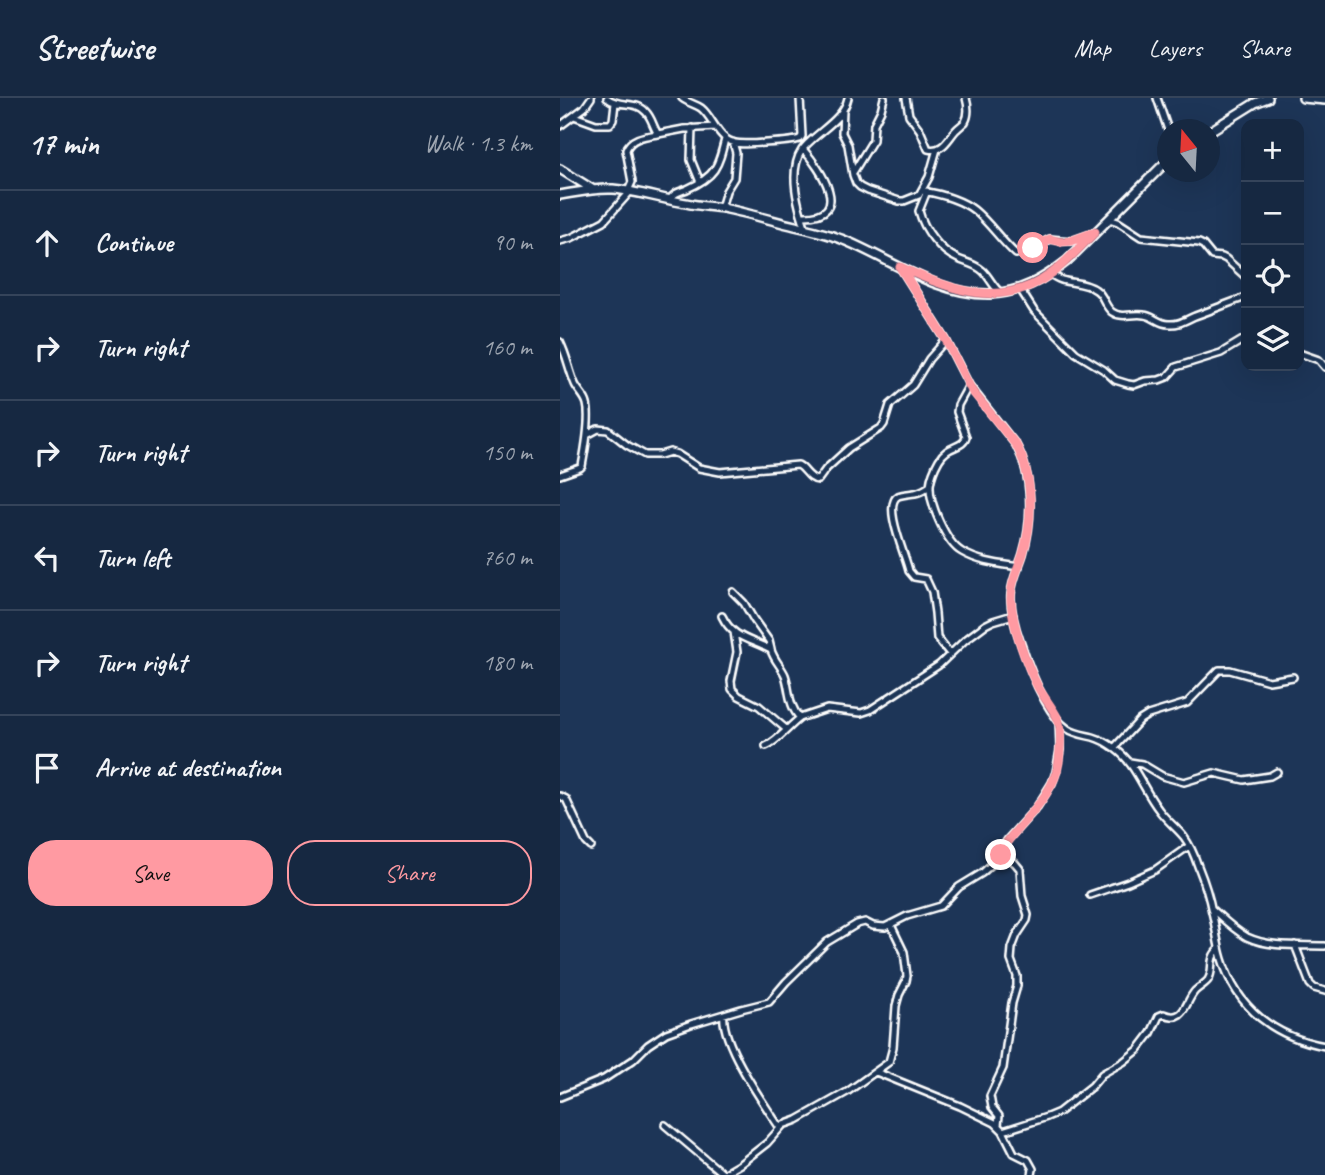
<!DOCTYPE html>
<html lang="en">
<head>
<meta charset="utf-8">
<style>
	body { margin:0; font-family:Caveat,sans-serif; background:#23344c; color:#f1f3f6 }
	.controls { position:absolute; right:21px; top:21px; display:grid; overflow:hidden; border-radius:14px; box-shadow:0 7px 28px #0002 }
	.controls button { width:63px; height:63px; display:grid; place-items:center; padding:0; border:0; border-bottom:2px solid #35445a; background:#162841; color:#f1f3f6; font:35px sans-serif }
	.compass { position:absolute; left:597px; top:21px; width:63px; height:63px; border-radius:50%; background:#162841; box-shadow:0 7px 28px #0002; rotate:342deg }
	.stop { position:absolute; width:21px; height:21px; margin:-16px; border:5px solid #ff9aa2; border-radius:50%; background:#fff }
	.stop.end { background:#ff9aa2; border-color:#fff; box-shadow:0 2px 7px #0008 }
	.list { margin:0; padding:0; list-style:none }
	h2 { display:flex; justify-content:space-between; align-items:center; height:91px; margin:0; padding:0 28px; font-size:30px }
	h2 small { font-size:23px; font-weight:400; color:#9ea6b1 }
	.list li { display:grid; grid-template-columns:46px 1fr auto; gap:21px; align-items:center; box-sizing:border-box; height:105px; padding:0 28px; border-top:2px solid #35445a }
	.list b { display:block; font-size:26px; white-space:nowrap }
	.list em { font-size:23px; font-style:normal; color:#9ea6b1 }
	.actions { display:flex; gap:14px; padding:21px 28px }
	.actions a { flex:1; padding:16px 0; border:2px solid #ff9aa2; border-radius:28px; text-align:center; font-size:24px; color:#ff9aa2 }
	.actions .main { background:#ff9aa2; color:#111 }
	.icon { flex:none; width:38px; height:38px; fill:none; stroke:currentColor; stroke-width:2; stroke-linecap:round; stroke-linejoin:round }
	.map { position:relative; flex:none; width:765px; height:1077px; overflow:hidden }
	header { display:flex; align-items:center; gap:42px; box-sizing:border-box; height:98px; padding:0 35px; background:#162841; border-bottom:2px solid #35445a }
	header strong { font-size:33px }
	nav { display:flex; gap:38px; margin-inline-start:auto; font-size:24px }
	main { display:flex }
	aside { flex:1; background:#162841 }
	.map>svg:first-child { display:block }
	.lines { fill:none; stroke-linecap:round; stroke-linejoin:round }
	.street-casing { stroke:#fff; stroke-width:10 }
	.secondary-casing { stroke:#fff; stroke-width:12 }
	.street { stroke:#1d3557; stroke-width:5 }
	.secondary { stroke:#1d3557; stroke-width:7 }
	.route { stroke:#ff9aa2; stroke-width:9 }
</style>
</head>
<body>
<header>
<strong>Streetwise</strong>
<nav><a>Map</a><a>Layers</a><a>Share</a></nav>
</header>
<main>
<aside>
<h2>17 min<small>Walk · 1.3 km</small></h2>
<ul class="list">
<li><svg class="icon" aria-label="ahead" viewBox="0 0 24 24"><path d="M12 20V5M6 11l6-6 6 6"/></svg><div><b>Continue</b></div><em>90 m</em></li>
<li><svg class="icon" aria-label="right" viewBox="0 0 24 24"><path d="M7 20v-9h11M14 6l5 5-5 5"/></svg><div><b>Turn right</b></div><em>160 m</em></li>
<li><svg class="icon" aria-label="right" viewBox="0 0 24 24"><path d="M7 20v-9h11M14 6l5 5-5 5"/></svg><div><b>Turn right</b></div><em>150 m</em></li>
<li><svg class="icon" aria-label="left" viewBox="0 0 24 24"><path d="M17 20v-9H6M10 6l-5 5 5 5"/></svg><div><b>Turn left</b></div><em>760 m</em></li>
<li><svg class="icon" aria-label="right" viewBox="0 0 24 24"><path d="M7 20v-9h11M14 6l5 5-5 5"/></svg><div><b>Turn right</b></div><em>180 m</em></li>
<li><svg class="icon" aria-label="arrive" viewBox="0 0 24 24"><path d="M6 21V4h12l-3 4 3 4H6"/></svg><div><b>Arrive at destination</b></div></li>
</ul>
<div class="actions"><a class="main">Save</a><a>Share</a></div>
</aside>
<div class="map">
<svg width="765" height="1077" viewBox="0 0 765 1077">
	<rect width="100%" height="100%" fill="#1d3557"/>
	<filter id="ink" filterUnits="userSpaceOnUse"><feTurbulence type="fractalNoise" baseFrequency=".0143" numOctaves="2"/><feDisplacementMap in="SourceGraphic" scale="14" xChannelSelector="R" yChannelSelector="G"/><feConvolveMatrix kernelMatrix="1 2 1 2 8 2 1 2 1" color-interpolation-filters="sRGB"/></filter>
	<g filter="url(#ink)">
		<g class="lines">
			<!-- street casing -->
			<g class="street-casing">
				<path id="street" d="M47,0C59,10 76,2 86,14C92,20 93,29 98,36L124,31L155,29
					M122,0C128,5 135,6 141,10C151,18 155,32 165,40C167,42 172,44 175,45C184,47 231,44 240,41L242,38L240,0
					M346,0L349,17L360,32L368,51C383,54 387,42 396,32C397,31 404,25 405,24C409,17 408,7 406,0
					M597,0L608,32
					M283,12L282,35L288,47L293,77L296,85L300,89L308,93L339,103H344L359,97L369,79L377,51
					M14,18L36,26H50L53,22L55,5
					M0,28L24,10L31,0
					M132,30L131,62L140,84
					M608,35V36
					M294,73L313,42L314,26L321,12L324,0
					M68,93L72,84L66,52C71,39 86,38 98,36
					M363,93C380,96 400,101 414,112C430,125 441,143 456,156L468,153L490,141L511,143L534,135
					M367,93L359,113C364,132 380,153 398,161C407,165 415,166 423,173C430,180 433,189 441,195
					M109,102C117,93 117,95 127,91C156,78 158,69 165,41
					M161,110L166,93L174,80L176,55L173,44
					M242,118C294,120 261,71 243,51
					M549,121L558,124L581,139L639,145L643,147L652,158L662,159L666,161L686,179
					M246,131C238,109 228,73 242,52C247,45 255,39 262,33C273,24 285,14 288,0
					M0,143L11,140L44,123L70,94
					M340,169L386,242L409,287L456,347C473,378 473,422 463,456C459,469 452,482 451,496C450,512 455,529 460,543C468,567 486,617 508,631C515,636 525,637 533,639C547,643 563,655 571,667C581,681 588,698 599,712C606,722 617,730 624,739C630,747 635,759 638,768C644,783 649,798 652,814C656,829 657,845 662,861C677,911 715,939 765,948
					M491,176C502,187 523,182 536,192C544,197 544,208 552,214C562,221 573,215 584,217C594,218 598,226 609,226C619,227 626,222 635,218C652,212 669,205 686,199
					M460,191L474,213L516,255L544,272L555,282L568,286L574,287L585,283L599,282L607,279L616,269L661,255L686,240
					M0,244C7,258 9,272 15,286C18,293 25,298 27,306C31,321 25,352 22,368L20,370L0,377
					M739,255L759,262L765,269
					M409,287L398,307L397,314L406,339C403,351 388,346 379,362C375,369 371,379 370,387C369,405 386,445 402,454C419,464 439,466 459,469
					M27,337L38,331L48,332L67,347L85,357H100L110,354L117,356L139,370L160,374L238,367C246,371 248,381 258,382L266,371L289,350L321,330L324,326L330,307L353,287L369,261L386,242
					M370,388C365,391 361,394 355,395C349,396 343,396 338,398C322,407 346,458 349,473L354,479L366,481L372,494L375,515L377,540L390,556
					M173,494L184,505L194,522L209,543L211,551
					M162,518C173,541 191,541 211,552C214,562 221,568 225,577C230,591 228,608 240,620L267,611L301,615L310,612L379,567L405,542L425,527L433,523L453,517
					M174,534L177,554L171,583L172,591L179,598L199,608L226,631
					M206,648C218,643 228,629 240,620
					M554,650L580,622L588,617L627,605L659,572H670L709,583L733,579
					M570,664L582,666L602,678L624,684L654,675L684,682L710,678L717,674
					M0,698L6,701L26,744L31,749
					M530,797L568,784L595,772L629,748
					M652,811C663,821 674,832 687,839C710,850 741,847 765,848
					M735,847L750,886L754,890L765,893
					M164,916C160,944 204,1006 220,1030
					M316,974L400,1008L435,1025L443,1033L454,1055L468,1062L473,1071L472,1077
					M0,999L44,981L73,962L88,947L106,935L131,926L181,911L209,904L226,884L267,844L297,826L305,824L313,828L325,829L347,818L381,808L399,789L422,775L431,767L448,741L477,709L492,685L496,674L500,652L499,623
					M105,1027L163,1076
					M438,1027L439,1018L432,1009L430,998L443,970L452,905L457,888V878L451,862L452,850L457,837L467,822L468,817L462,798L460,771L455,765L440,755
					M443,1033L487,1019L499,1014L532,988L542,976L563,964L578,952L591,935L599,918L604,916C625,925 625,904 635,893C639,889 645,886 648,882C655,872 647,861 659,851
					M161,1077L180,1066L207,1045L223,1027L237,1022L287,994L329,964L333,949L336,908L339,897L346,883L347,878L344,854L331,827"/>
			</g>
			<!-- secondary casing -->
			<g class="secondary-casing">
				<path id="secondary" d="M743,0L765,2
					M650,33L695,5L708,0
					M0,71L32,91
					M0,97C18,94 35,90 53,91C78,93 101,101 126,105C138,108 151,108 163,110C187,115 211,122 235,128C252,132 270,136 286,143C332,162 378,197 430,196C460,195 484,181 507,163L608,62"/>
			</g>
			<!-- street -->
			<use href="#street" class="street"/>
			<!-- secondary -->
			<use href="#secondary" class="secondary"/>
		</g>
	</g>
	<g class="lines" filter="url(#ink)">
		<!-- route -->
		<path class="route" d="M441,757L440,755L444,748C463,721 494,698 499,664C500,654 502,630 498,621C493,610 484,600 478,589C466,566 453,530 451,503C450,486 458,472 463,456C473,423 474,378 456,347L412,293L386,242L340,169C390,192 443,212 492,175C508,163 521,148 535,134L511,143L501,144L490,141L473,150"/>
	</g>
</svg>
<div class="controls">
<button>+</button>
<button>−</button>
<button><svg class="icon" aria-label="locate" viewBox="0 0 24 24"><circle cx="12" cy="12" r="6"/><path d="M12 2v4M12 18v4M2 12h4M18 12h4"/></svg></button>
<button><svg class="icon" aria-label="layers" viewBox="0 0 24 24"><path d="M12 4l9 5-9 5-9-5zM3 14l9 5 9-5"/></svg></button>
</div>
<svg class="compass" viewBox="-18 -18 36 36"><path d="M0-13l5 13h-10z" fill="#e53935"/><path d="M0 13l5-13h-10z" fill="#9ea6b1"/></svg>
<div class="stop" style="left:473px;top:150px"></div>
<div class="stop end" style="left:441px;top:757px"></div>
</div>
</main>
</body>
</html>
